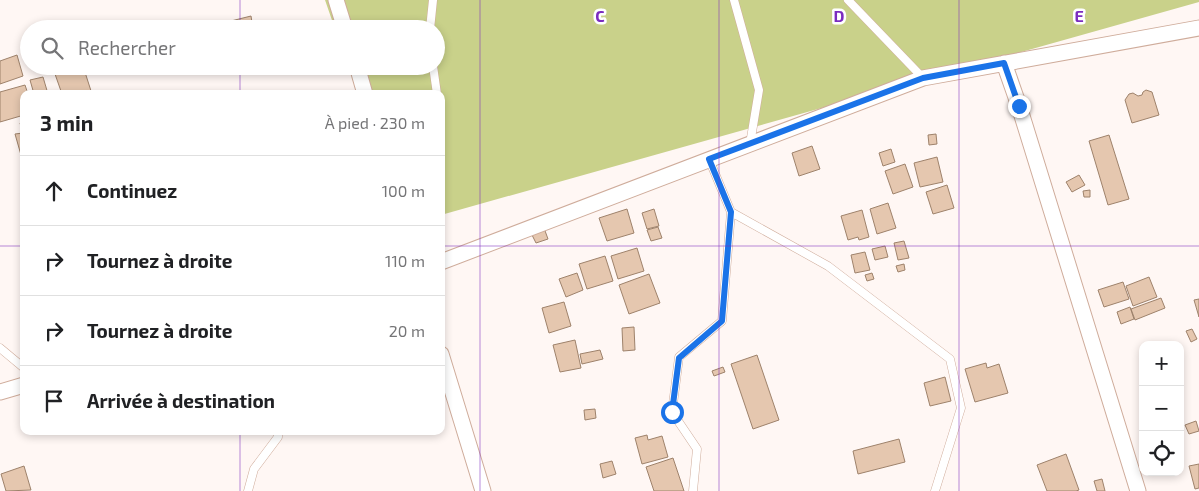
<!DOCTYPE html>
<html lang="fr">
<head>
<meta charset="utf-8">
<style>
	body { margin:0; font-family:"Exo 2",sans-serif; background:#f2f2f2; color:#202124 }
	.controls { position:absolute; right:15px; bottom:15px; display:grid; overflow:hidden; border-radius:10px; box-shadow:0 2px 8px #0003 }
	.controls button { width:45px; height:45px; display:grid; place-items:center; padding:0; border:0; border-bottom:1px solid #e0e0e0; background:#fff; color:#202124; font:25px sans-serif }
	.stop { position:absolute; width:15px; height:15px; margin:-11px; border:4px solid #1a73e8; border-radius:50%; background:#fff }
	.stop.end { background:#1a73e8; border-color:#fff; box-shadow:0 1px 5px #0008 }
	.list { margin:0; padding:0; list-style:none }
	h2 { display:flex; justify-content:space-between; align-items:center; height:65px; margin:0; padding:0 20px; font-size:21px }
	h2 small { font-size:16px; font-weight:400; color:#757577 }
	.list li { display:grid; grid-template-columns:32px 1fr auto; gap:15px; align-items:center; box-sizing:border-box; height:70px; padding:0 20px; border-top:1px solid #e0e0e0 }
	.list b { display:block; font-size:19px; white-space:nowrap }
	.list em { font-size:16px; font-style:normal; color:#757577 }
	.icon { flex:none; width:28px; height:28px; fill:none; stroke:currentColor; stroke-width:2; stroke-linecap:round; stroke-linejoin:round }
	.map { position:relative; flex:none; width:1199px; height:491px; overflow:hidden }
	.search { position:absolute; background:#fff; box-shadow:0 2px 8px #0003; left:20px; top:20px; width:425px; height:55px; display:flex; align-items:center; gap:12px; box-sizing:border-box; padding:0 18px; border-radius:28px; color:#757577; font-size:19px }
	.panel { position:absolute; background:#fff; box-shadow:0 2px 8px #0003; left:20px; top:90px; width:425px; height:345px; border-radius:10px }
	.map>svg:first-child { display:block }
	.green { fill:#c9d18a }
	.building { fill:#e5c7af; stroke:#9e826b }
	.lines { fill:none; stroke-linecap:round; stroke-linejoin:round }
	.lane-casing { stroke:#cfac9b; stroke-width:9 }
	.street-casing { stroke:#cfac9b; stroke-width:17 }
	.lane { stroke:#fff; stroke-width:8 }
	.street { stroke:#fff; stroke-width:15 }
	.route { stroke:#1a73e8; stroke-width:6 }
	.grid { fill:none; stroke:#7b2cbf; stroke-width:1; stroke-opacity:0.55 }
	.grid-label { font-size:16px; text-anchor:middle; font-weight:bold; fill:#7b2cbf; stroke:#fff; stroke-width:5; stroke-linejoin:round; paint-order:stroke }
</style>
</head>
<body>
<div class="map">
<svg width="1199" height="491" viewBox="0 0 1199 491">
	<rect width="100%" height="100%" fill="#fff7f4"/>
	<!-- green -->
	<path class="green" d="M325,0H1199V2L441,215V94H360L350,66H436V29H335Z"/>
	<!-- building -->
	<path class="building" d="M251,16L253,29H232L231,21Z
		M130,21L132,29H118L117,25Z
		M17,55L23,76L0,84V61Z
		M79,66H83L92,94H62L55,74Z
		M43,77L48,94H34L30,80Z
		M25,85L28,94H24V115L0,122V92Z
		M1146,90L1152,92L1159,115L1132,123L1125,100L1129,94L1133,93L1138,96L1142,95L1143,92Z
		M24,122V154L21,155L15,134L23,133L20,123Z
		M936,134L937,144L929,145L928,135Z
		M1109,135L1129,199L1108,205L1089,141Z
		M812,146L820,169L799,176L792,153Z
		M891,149L895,162L883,166L879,153Z
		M937,157L943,182L920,187L914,163Z
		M905,164L913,187L893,194L885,171Z
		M1079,175L1085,185L1072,192L1066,182Z
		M947,185L954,208L933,214L926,192Z
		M1090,190V197H1084L1083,191Z
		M888,203L896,228L877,234L870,209Z
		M627,209L634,233L607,241L599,218Z
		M654,209L659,226L647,229L642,213Z
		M862,210L869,237L859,240L858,237L848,240L841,216Z
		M658,227L662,238L651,241L647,230Z
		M544,228L548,239L536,243L531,233Z
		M904,241L909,258L898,260L894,243Z
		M885,246L888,257L875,260L872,249Z
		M637,248L644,271L618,279L611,256Z
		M865,252L870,270L855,273L851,255Z
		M605,256L613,281L587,289L579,264Z
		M904,264L905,270L898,272L896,266Z
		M577,273L583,290L566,297L559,279Z
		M872,273L874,279L867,281L865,275Z
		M649,274L660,303L629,314L619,285Z
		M1149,277L1157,297L1133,306L1126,286Z
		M1123,282L1129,299L1104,307L1098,290Z
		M1161,298L1165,308L1135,320L1131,309Z
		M1199,299V317L1194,300Z
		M564,302L571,326L549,333L542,308Z
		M1130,307L1134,319L1121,324L1117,312Z
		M634,327L635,350L623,351L622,328Z
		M1192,329L1197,339L1191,342L1186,331Z
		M575,340L581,368L560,372L553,345Z
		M600,350L603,359L582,364L580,354Z
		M757,355L779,420L753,429L731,364Z
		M986,363L987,368L999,364L1008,393L975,402L965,369Z
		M723,367L725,372L714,376L712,371Z
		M945,377L951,401L930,406L924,383Z
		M595,409L596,418L585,420L584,410Z
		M1196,421L1199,431L1189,434L1185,425Z
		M647,435L648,440L662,436L668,457L642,464L635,438Z
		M899,439L905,462L858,474L853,451Z
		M1066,454L1079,490L1076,491H1047L1037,465Z
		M673,458L684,491H654L646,467Z
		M612,461L616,474L603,478L600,464Z
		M1199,464V488L1195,489L1189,466Z
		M24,466L31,490L6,491L1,474Z
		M1102,479L1105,491H1097L1094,481Z"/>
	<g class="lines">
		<!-- lane casing -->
		<g class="lane-casing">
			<path id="lane" d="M734,0L759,90L750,144
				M848,0L923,78
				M430,29L433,0
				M433,66L437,94
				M709,159L731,212L828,266L950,359L961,408L935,491
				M0,348L24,368
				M248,491L254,469L278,437V431
				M693,491L697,449L672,412L679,357L722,321L731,212"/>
		</g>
		<!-- street casing -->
		<g class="street-casing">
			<path id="street" d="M336,0L345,29
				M1004,63L1019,106L1138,491
				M357,66L365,94
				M441,262L923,78L1199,28
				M441,354L483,491
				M0,392L24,385"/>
		</g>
		<!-- lane -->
		<use href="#lane" class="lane"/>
		<!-- street -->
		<use href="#street" class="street"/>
	</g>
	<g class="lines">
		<!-- route -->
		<path class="route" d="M672,412L679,358L722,321L731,212L709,159L923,78L1004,63L1019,106"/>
	</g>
	<!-- grid -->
	<path class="grid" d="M240,0V29M480,0V491M719,0V491M959,0V491M240,66V94M0,246H24M441,246H1199M240,431V491"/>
	<g class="grid-label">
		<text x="600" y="22">C</text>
		<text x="839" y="22">D</text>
		<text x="1079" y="22">E</text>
	</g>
</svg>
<div class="controls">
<button>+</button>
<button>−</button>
<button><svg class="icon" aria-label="locate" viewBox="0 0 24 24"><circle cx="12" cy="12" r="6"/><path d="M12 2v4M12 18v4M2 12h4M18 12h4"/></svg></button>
</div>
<div class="stop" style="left:672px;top:412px"></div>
<div class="stop end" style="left:1019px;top:106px"></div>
<div class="search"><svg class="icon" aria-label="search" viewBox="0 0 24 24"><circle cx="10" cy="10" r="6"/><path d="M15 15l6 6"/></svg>Rechercher</div>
<section class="panel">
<h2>3 min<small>À pied · 230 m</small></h2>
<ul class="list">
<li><svg class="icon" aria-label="ahead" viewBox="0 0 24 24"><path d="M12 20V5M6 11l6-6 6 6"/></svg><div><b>Continuez</b></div><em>100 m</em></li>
<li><svg class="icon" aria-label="right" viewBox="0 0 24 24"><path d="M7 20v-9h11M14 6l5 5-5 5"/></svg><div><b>Tournez à droite</b></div><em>110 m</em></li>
<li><svg class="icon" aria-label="right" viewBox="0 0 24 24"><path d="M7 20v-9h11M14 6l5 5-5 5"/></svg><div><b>Tournez à droite</b></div><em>20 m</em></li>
<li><svg class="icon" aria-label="arrive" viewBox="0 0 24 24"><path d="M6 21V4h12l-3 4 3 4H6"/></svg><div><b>Arrivée à destination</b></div></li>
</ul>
</section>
</div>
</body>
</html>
